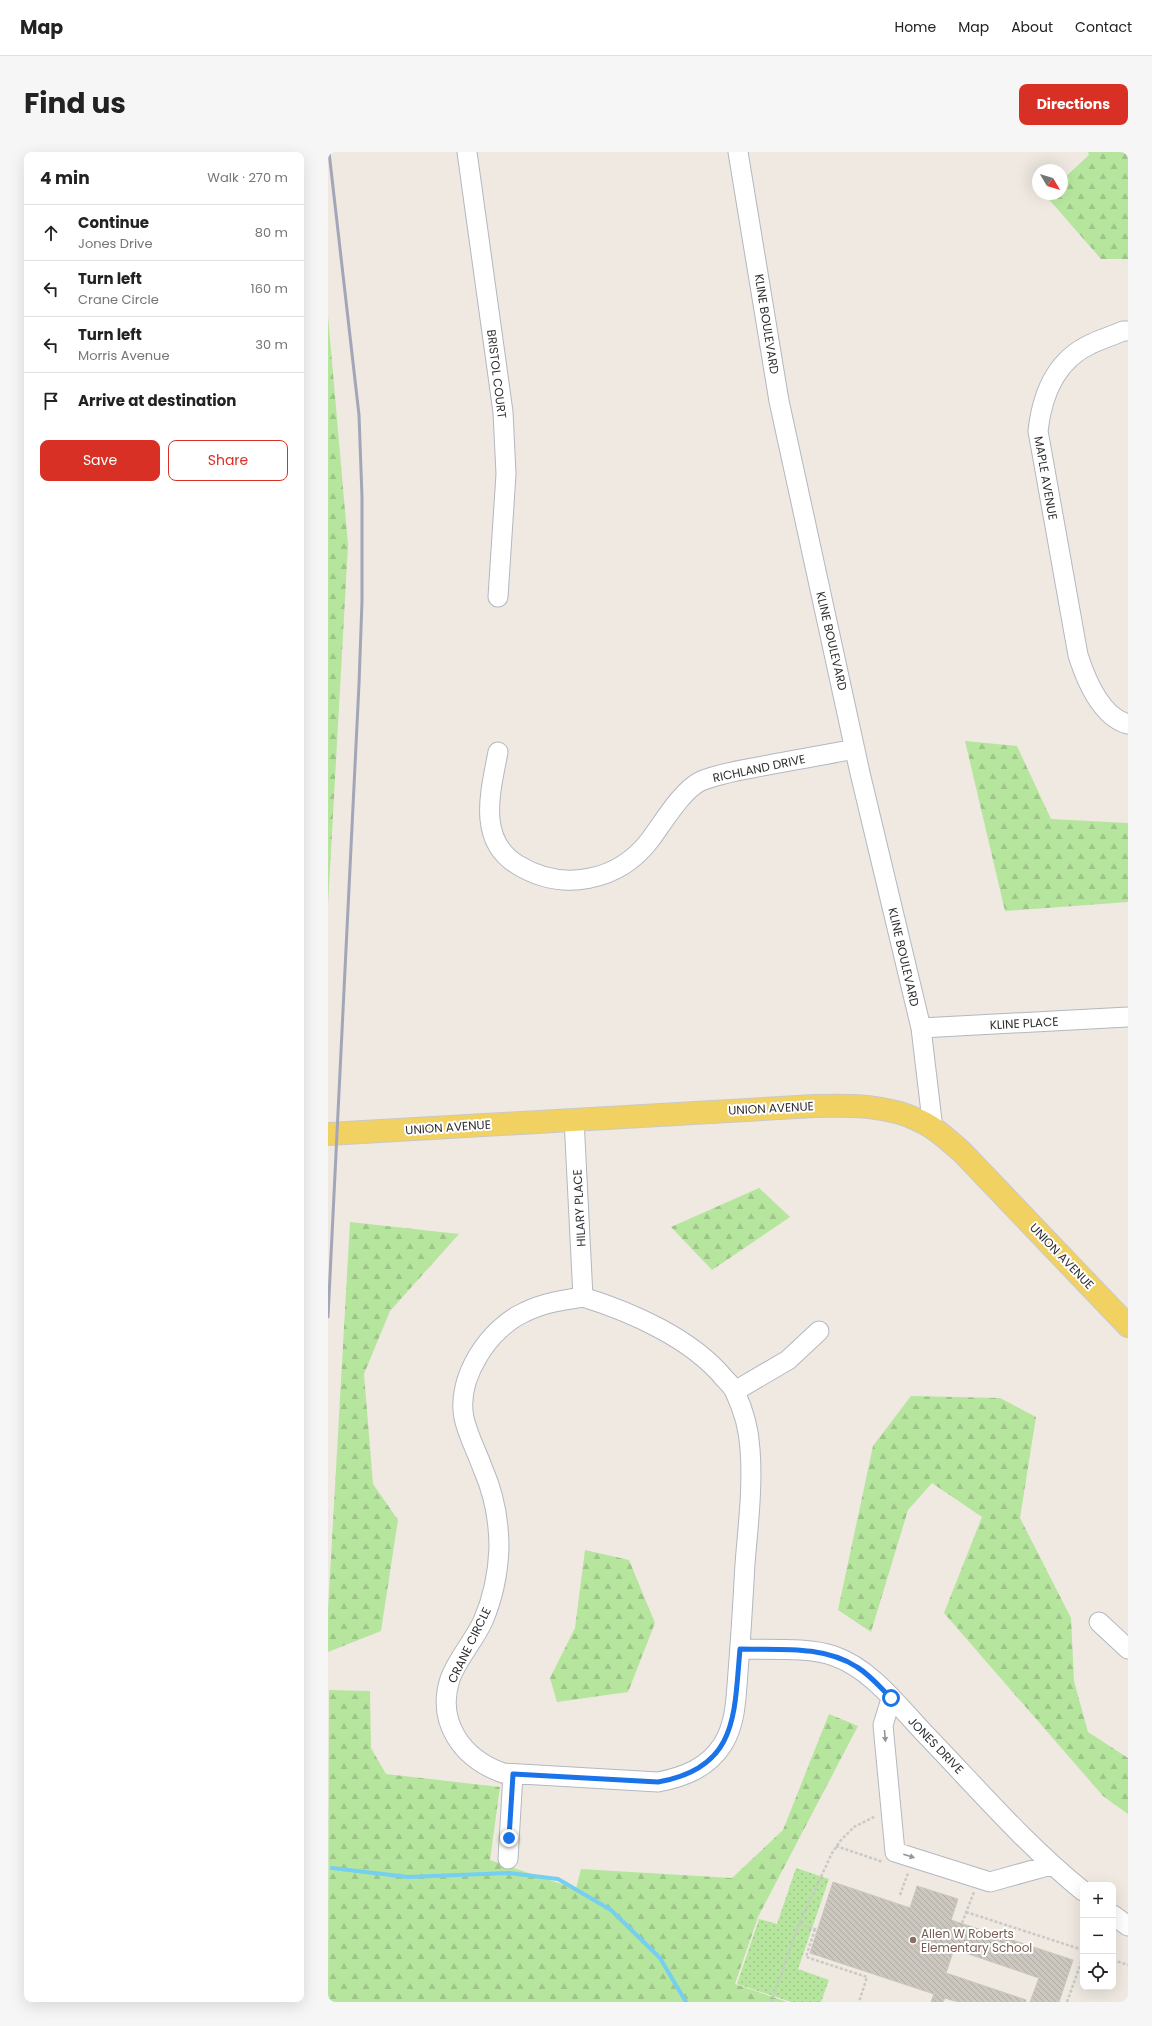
<!DOCTYPE html>
<html lang="en">
<head>
<meta charset="utf-8">
<style>
	body { margin:0; font-family:Poppins,sans-serif; background:#f6f6f6; color:#222 }
	.controls { position:absolute; right:12px; bottom:12px; display:grid; overflow:hidden; border-radius:8px; box-shadow:0 4px 16px #0002 }
	.controls button { width:36px; height:36px; display:grid; place-items:center; padding:0; border:0; border-bottom:1px solid #e0e0e0; background:#fff; color:#222; font:20px sans-serif }
	.compass { position:absolute; left:704px; top:12px; width:36px; height:36px; border-radius:50%; background:#fff; box-shadow:0 4px 16px #0002; rotate:128deg }
	.stop { position:absolute; width:12px; height:12px; margin:-9px; border:3px solid #1a73e8; border-radius:50%; background:#fff }
	.stop.end { background:#1a73e8; border-color:#fff; box-shadow:0 1px 4px #0008 }
	.list { margin:0; padding:0; list-style:none }
	h2 { display:flex; justify-content:space-between; align-items:center; height:52px; margin:0; padding:0 16px; font-size:17px }
	h2 small { font-size:13px; font-weight:400; color:#767676 }
	.list li { display:grid; grid-template-columns:26px 1fr auto; gap:12px; align-items:center; box-sizing:border-box; height:56px; padding:0 16px; border-top:1px solid #e0e0e0 }
	.list b { display:block; font-size:15px; white-space:nowrap }
	.list p { margin:0; font-size:13px; white-space:nowrap; color:#767676 }
	.list em { font-size:13px; font-style:normal; color:#767676 }
	.actions { display:flex; gap:8px; padding:12px 16px }
	.actions a { flex:1; padding:9px 0; border:1px solid #d93025; border-radius:8px; text-align:center; font-size:14px; color:#d93025 }
	.actions .main { background:#d93025; color:#fff }
	.icon { flex:none; width:22px; height:22px; fill:none; stroke:currentColor; stroke-width:2; stroke-linecap:round; stroke-linejoin:round }
	.map { position:relative; flex:none; width:800px; height:1850px; overflow:hidden; border-radius:8px }
	header { display:flex; align-items:center; gap:24px; box-sizing:border-box; height:56px; padding:0 20px; background:#fff; border-bottom:1px solid #e0e0e0 }
	header strong { font-size:19px }
	nav { display:flex; gap:22px; margin-inline-start:auto; font-size:14px }
	.intro { display:flex; align-items:center; justify-content:space-between; box-sizing:border-box; height:96px; padding:0 24px }
	h1 { margin:0; font-size:28px }
	.button { padding:10px 18px; border-radius:8px; background:#d93025; color:#fff; font-size:14px; font-weight:700 }
	main { display:flex; gap:24px; padding:0 24px }
	aside { flex:1; background:#fff; border-radius:8px; box-shadow:0 4px 16px #0002 }
	.map>svg:first-child { display:block }
	.forest { fill:url(#forest-firs) }
	.park { fill:url(#park-dots) }
	.lines { fill:none; stroke-linecap:round; stroke-linejoin:round }
	.stream { stroke:#75cff0; stroke-width:4 }
	.building { fill:url(#building-back-hatch); stroke:#cbc5ba }
	.minor-casing { stroke:#b4b7c1; stroke-width:21 }
	.major-casing { stroke:#c9c9c9; stroke-width:24 }
	.path { stroke:#c9c9c9; stroke-width:2.5; stroke-dasharray:3 2; stroke-linecap:butt }
	.minor { stroke:#fff; stroke-width:19 }
	.major { stroke:#f2d163; stroke-width:22 }
	.rail { stroke:#a3a6b8; stroke-width:3 }
	.oneway { fill:#969696 }
	.route { stroke:#1a73e8; stroke-width:5 }
	.education-dot { fill:#8d6e63; stroke:#fff; stroke-width:1.5 }
	.labels { text-anchor:middle; dominant-baseline:central; stroke-width:4; stroke-linejoin:round; paint-order:stroke }
	.street-label { font-size:12px; fill:#2e2e2e; stroke:#fff }
	.education-label { font-size:12px; fill:#785e54; stroke:#fff; text-anchor:start }
</style>
</head>
<body>
<header>
<strong>Map</strong>
<nav><a>Home</a><a>Map</a><a>About</a><a>Contact</a></nav>
</header>
<div class="intro"><h1>Find us</h1><a class="button">Directions</a></div>
<main>
<aside>
<h2>4 min<small>Walk · 270 m</small></h2>
<ul class="list">
<li><svg class="icon" aria-label="ahead" viewBox="0 0 24 24"><path d="M12 20V5M6 11l6-6 6 6"/></svg><div><b>Continue</b><p>Jones Drive</p></div><em>80 m</em></li>
<li><svg class="icon" aria-label="left" viewBox="0 0 24 24"><path d="M17 20v-9H6M10 6l-5 5 5 5"/></svg><div><b>Turn left</b><p>Crane Circle</p></div><em>160 m</em></li>
<li><svg class="icon" aria-label="left" viewBox="0 0 24 24"><path d="M17 20v-9H6M10 6l-5 5 5 5"/></svg><div><b>Turn left</b><p>Morris Avenue</p></div><em>30 m</em></li>
<li><svg class="icon" aria-label="arrive" viewBox="0 0 24 24"><path d="M6 21V4h12l-3 4 3 4H6"/></svg><div><b>Arrive at destination</b></div></li>
</ul>
<div class="actions"><a class="main">Save</a><a>Share</a></div>
</aside>
<div class="map">
<svg width="800" height="1850" viewBox="0 0 800 1850">
	<defs>
		<pattern id="forest-firs" width="22" height="20" patternUnits="userSpaceOnUse"><rect width="22" height="20" fill="#b6e59e"/><path d="M5 1l3.5 6h-7zM16 11l3.5 6h-7z" fill="#9dc588"/></pattern>
		<pattern id="park-dots" width="8" height="8" patternUnits="userSpaceOnUse"><rect width="8" height="8" fill="#b6e59e"/><path d="M2 2h.1M6 6h.1" fill="none" stroke="#9dc588" stroke-width="1.8" stroke-linecap="round"/></pattern>
		<pattern id="building-back-hatch" width="6" height="6" patternUnits="userSpaceOnUse"><rect width="6" height="6" fill="#cbc7bf"/><path d="M-1 5l2 2M0 0l6 6M5-1l2 2" fill="none" stroke="#afaba4"/></pattern>
	</defs>
	<rect width="100%" height="100%" fill="#efe9e1"/>
	<!-- forest -->
	<path class="forest" d="M760,0H800V107H773L718,44L734,42V28L761,3Z
		M0,164L20,393L0,753Z
		M637,589L689,594L723,667L800,671V750L677,759Z
		M431,1036L462,1065L384,1118L343,1075Z
		M22,1070L131,1082L62,1159L36,1222L45,1332L70,1368L53,1479L0,1500V1458Z
		M583,1244L672,1246L708,1265L692,1366L743,1466L746,1529L760,1580L800,1606V1662L775,1644L616,1461L654,1365L604,1331L580,1358L543,1480L510,1458L545,1294Z
		M257,1398L301,1408L327,1471L300,1540L229,1550L222,1526L247,1476Z
		M1,1538L42,1539L43,1596L58,1622L172,1635L162,1708L248,1737L253,1717L404,1726L455,1678L501,1562L530,1574L430,1765L407,1832L459,1850H0Z"/>
	<!-- park -->
	<path class="park" d="M468,1716L501,1727L470,1817L501,1828L493,1850H463L409,1832L431,1767L449,1772Z"/>
	<g class="lines">
		<!-- stream -->
		<path class="stream" d="M4,1716L80,1725L181,1721L230,1727L283,1758L332,1806L358,1850"/>
	</g>
	<!-- building -->
	<path class="building" d="M505,1730L582,1756L589,1734L630,1747L623,1768L745,1808L731,1850H702L711,1826L626,1797L618,1821L698,1848V1850H630L617,1846L615,1850H603L606,1842L482,1801Z"/>
	<g class="lines">
		<!-- minor casing -->
		<g class="minor-casing">
			<path id="minor" d="M139,0L175,260L178,322L170,445
				M410,0L451,249L532,621L593,876L605,977
				M800,179H795C784,184 773,187 763,192C728,208 714,243 710,279L750,503C758,528 773,565 800,572
				M170,600C163,638 148,688 190,713C234,740 290,730 322,688C334,672 354,638 373,629C392,621 414,618 435,614C465,608 496,603 527,597
				M593,876L800,865
				M246,967L255,1145
				M255,1145C303,1160 363,1186 396,1226C400,1230 405,1235 407,1240C415,1257 421,1278 422,1297C425,1335 420,1374 417,1412C415,1448 413,1484 410,1520C408,1545 408,1571 395,1592C380,1616 356,1625 330,1630L175,1621C135,1607 108,1571 122,1527C129,1507 146,1489 155,1469C165,1446 170,1422 171,1396C171,1369 166,1342 155,1317C149,1300 140,1284 136,1266C128,1226 161,1176 197,1160C215,1151 235,1148 255,1145Z
				M407,1239L460,1208L491,1179
				M771,1470L800,1497
				M412,1497C439,1498 481,1495 506,1504C544,1517 572,1556 599,1584C650,1637 698,1693 755,1739
				M563,1547L555,1573L567,1700L662,1730L723,1713
				M180,1707L185,1622
				M785,1763L800,1774"/>
		</g>
		<!-- major casing -->
		<g class="major-casing">
			<path id="major" d="M0,982L487,954C522,953 561,953 592,969C608,976 621,989 634,1000L800,1174"/>
		</g>
		<!-- path -->
		<path class="path" d="M508,1694L555,1710
			M572,1743L580,1721
			M638,1760L755,1798
			M634,1771L646,1740
			M471,1772L489,1778
			M487,1777L478,1805L539,1825L531,1850
			M785,1808L800,1813
			M443,1850L471,1772L504,1701L513,1688L526,1675L548,1664
			M739,1850L755,1805"/>
		<!-- minor -->
		<use href="#minor" class="minor"/>
		<!-- major -->
		<use href="#major" class="major"/>
		<!-- rail -->
		<path class="rail" d="M0,1165L31,532L34,449V345L31,263L1,0"/>
	</g>
	<!-- one-way arrows -->
	<defs><path id="oneway-solid" d="M-6-.8H1V-3.2L6.5 0L1 3.2V.8H-6Z"/></defs>
	<g class="oneway">
		<use href="#oneway-solid" transform="translate(557 1584) rotate(85)"/>
		<use href="#oneway-solid" transform="translate(581 1704) rotate(18)"/>
	</g>
	<g class="lines">
		<!-- route -->
		<path class="route" d="M181,1686L185,1622L330,1630C410,1616 406,1563 412,1497C451,1498 495,1493 529,1515C542,1523 553,1536 563,1546"/>
	</g>
	<!-- markers -->
	<circle class="education-dot" cx="585" cy="1788" r="4"/>
	<g class="labels">
		<!-- street labels -->
		<g class="street-label">
			<text transform="translate(439 172) rotate(81)">KLINE BOULEVARD</text>
			<text transform="translate(169 222) rotate(83)">BRISTOL COURT</text>
			<text transform="translate(718 326) rotate(80)">MAPLE AVENUE</text>
			<text transform="translate(504 489) rotate(77)">KLINE BOULEVARD</text>
			<text transform="translate(431 616) rotate(-12)">RICHLAND DRIVE</text>
			<text transform="translate(576 805) rotate(77)">KLINE BOULEVARD</text>
			<text transform="translate(696 871) rotate(-3)">KLINE PLACE</text>
			<text transform="translate(443 956) rotate(-3)">UNION AVENUE</text>
			<text transform="translate(120 975) rotate(-4)">UNION AVENUE</text>
			<text transform="translate(251 1056) rotate(-93)">HILARY PLACE</text>
			<text transform="translate(734 1104) rotate(46)">UNION AVENUE</text>
			<text transform="translate(141 1493) rotate(-64)">CRANE CIRCLE</text>
			<text transform="translate(608 1593) rotate(46)">JONES DRIVE</text>
		</g>
		<!-- education labels -->
		<g class="education-label">
			<text x="593" y="1781">Allen W Roberts<tspan x="593" dy="14">Elementary School</tspan></text>
		</g>
	</g>
</svg>
<div class="controls">
<button>+</button>
<button>−</button>
<button><svg class="icon" aria-label="locate" viewBox="0 0 24 24"><circle cx="12" cy="12" r="6"/><path d="M12 2v4M12 18v4M2 12h4M18 12h4"/></svg></button>
</div>
<svg class="compass" viewBox="-18 -18 36 36"><path d="M0-13l5 13h-10z" fill="#e53935"/><path d="M0 13l5-13h-10z" fill="#767676"/></svg>
<div class="stop" style="left:563px;top:1546px"></div>
<div class="stop end" style="left:181px;top:1686px"></div>
</div>
</main>
</body>
</html>
